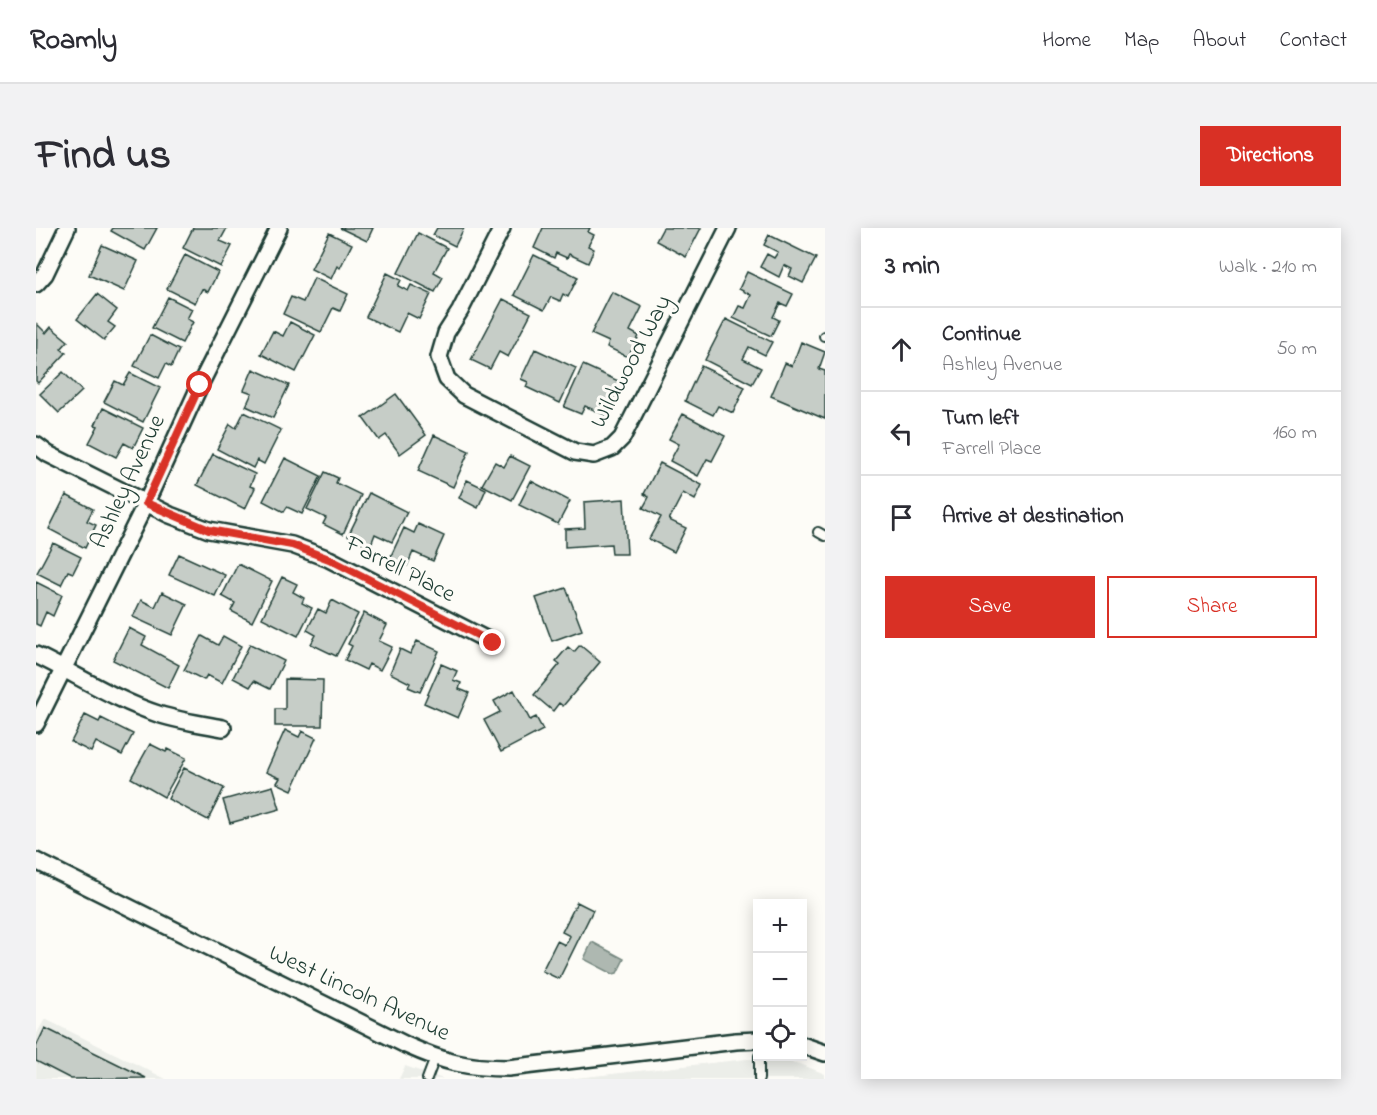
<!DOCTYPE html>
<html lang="en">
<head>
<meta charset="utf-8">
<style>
	body { margin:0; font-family:"Indie Flower",sans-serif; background:#f2f2f3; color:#2b2b33 }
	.controls { position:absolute; right:18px; bottom:18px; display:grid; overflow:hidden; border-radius:0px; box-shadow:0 3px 15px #0003 }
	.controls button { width:54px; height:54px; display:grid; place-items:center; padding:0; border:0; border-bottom:2px solid #e1e1e2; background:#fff; color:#2b2b33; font:30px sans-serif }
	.stop { position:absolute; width:18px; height:18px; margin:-14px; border:4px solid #d93025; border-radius:50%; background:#fff }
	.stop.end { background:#d93025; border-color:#fff; box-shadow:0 2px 6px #0008 }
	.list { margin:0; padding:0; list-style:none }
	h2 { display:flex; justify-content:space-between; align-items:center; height:78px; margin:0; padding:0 24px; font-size:26px }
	h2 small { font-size:20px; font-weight:400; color:#7c7c81 }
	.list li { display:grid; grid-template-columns:39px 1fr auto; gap:18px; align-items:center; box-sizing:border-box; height:84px; padding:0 24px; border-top:2px solid #e1e1e2 }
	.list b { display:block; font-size:22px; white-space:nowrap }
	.list p { margin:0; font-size:20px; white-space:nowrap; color:#7c7c81 }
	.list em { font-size:20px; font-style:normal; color:#7c7c81 }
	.actions { display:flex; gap:12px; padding:18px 24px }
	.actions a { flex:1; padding:14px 0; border:2px solid #d93025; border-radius:0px; text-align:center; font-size:21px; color:#d93025 }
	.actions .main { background:#d93025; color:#fff }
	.icon { flex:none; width:33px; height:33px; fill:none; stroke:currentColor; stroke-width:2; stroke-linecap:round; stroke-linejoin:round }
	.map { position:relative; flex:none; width:789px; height:851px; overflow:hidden; border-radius:0px }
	header { display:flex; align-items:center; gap:36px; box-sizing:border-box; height:84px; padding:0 30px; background:#fff; border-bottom:2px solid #e1e1e2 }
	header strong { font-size:28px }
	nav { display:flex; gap:33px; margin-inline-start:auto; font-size:21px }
	.intro { display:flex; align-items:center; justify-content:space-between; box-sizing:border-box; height:144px; padding:0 36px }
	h1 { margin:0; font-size:42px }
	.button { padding:15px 27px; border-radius:0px; background:#d93025; color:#fff; font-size:21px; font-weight:700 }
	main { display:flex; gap:36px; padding:0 36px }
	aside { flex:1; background:#fff; border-radius:0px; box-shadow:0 3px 15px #0003 }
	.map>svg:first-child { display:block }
	.built { fill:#eceee9 }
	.water { fill:#aeb8b1; stroke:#75877f; stroke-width:1.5 }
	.building { fill:#c6cdc7; stroke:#1f3d34; stroke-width:1.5 }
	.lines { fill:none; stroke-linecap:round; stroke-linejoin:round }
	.lane-casing { stroke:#1f3d34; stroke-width:12 }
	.street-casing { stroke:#1f3d34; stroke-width:20 }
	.lane { stroke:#fdfcf7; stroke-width:8 }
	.street { stroke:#fdfcf7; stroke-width:15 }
	.route { stroke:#d93025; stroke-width:8 }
	.labels { text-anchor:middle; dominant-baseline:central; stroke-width:6; stroke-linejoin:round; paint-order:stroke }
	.street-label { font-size:24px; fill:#1f3d34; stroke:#fdfcf7 }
</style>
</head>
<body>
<header>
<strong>Roamly</strong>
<nav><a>Home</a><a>Map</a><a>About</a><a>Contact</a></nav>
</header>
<div class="intro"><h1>Find us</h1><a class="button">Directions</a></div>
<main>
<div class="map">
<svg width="789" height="851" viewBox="0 0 789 851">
	<rect width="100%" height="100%" fill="#fdfcf7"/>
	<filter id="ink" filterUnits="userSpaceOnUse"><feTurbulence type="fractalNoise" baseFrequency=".0167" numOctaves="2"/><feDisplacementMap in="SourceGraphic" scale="12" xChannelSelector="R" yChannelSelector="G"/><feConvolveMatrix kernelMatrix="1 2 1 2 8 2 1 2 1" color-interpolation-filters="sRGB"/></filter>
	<g filter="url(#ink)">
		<!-- built -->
		<path class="built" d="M9,791L130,851H0V807Z
			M711,831H739L764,836L789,846V851H531Z
			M369,838L407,851H363Z"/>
		<!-- water -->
		<path class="water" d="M556,714L588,731L581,745L577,746L548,731Z"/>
		<!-- building -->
		<path class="building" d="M77,0H121L109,22L75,3Z
			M157,0H191L184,13L196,18L185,39L147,20Z
			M304,0H337L331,13Z
			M401,0H428L419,18L397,7Z
			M507,0H554L552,4L558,7L552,18L558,21L552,35L533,26L531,30L520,25L518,30L498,20Z
			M627,0H665L650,29L620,13Z
			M293,5L316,16L304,40L301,38L295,51L275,41Z
			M382,5L411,20L398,44L407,49L399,64L362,45Z
			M733,7L780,30L767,55L753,48L756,41L748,37L743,49L724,39L731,26L738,30L742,24L728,17Z
			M66,17L102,33L88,63L53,47Z
			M149,27L182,44L172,64L166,61L159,75L131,61Z
			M498,27L542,49L532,69L527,66L524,73L515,69L508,82L478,67Z
			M711,44L757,66L751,78L744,75L737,89L743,92L735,108L697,90L703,78L709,80L715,67L703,61Z
			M351,45L365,52L362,58L372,63L375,57L395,66L383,91L371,85L362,104L330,89Z
			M278,50L312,66L304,83L297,80L285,104L247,86L255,69L267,74Z
			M576,64L606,79L594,103L603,108L592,129L571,119L573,114L555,106Z
			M61,66L81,82L72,94L79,99L68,112L41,91Z
			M132,69L156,81L151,91L157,94L146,115L116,100Z
			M467,71L495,85L472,129L463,124L454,141L435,132Z
			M690,91L736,114L729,127L713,119L707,131L725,140L716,156L669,132Z
			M254,94L279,107L260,144L225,126L237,103L247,108Z
			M1,96L10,105L15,99L32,113L25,121L30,125L2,155L0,153Z
			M114,107L143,122L135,139L130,136L123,150L98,138Z
			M765,114L789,124L783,141L789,143V191L735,168L749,135L756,138Z
			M499,121L540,140L524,175L490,159L492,154L485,151Z
			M547,137L589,156L574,189L549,178L545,186L528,179Z
			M665,138L709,159L697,185L682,178L677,187L649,173Z
			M217,141L253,157L237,190L210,178L216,165L208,162Z
			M27,144L46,163L23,185L4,166Z
			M94,145L124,160L107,194L68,174L79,153L87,157Z
			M360,166L390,207L364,226L350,207L343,212L327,190Z
			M67,180L107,200L97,220L88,215L80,229L53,215L62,198L59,197Z
			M208,184L245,202L228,236L221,232L217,240L181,221L194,196L200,200Z
			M647,186L689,208L676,233L671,231L662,248L634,233L643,216L633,211Z
			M398,207L433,223L417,259L382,243Z
			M177,226L219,246L214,258L219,260L209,281L161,257Z
			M474,228L494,238L476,272L446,257L459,234L468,239Z
			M249,230L285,248L266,286L251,279L248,284L227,273Z
			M624,235L666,257L659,272L647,265L633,292L650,300L638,324L613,311L625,289L607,280L613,269L608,266Z
			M289,244L302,250L300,255L325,267L307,306L287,296L290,290L271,281Z
			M431,252L450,261L442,280L423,270Z
			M495,253L534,273L522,296L483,277Z
			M333,265L371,284L356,314L339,306L334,319L312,308Z
			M30,267L57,281L51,293L60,297L49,320L13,301Z
			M588,271L591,326H576L575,316L529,319V301L549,300L548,274Z
			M382,296L408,308L397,333L377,324L371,338L354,330L368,300L378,305Z
			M17,315L45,329L37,345L32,343L25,357L1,345Z
			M143,326L189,347L179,368L133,347Z
			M202,336L236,353L216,394L195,383L199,375L186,368Z
			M246,349L261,356L257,364L268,370L266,375L276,380L262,408L226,390Z
			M0,354L26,367L17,388L10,384L4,398L0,396Z
			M530,360L546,402L516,413L500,370Z
			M126,364L151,376L136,407L97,389L105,372L119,379Z
			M296,372L322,386L300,428L275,416L280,407L271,402L282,381L290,385Z
			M328,385L351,397L343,413L356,419L344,442L333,436L330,442L309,432L316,418L312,416Z
			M93,400L110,409L106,417L143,437L132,460L77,432Z
			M166,408L182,417L187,408L205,418L186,455L171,447L168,452L148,442Z
			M381,413L403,423L384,464L372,459L374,455L354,445L364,421L374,426Z
			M214,416L248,433L234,461L218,453L214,459L197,450Z
			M544,417L564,434L527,478L523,475L517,483L498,467L524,436L520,433L532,419L538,424Z
			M405,436L421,443L417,452L425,455L423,461L433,465L422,490L388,475Z
			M249,451L287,452L286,498H239V481H249Z
			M478,462L494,492L500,489L507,502L465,524L448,492L464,484L458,473Z
			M49,487L63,494L65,490L97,506L86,527L60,514L55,524L35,514Z
			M249,502L263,509L266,503L280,510L256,562L241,555L244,550L230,544Z
			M114,516L130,524L132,521L150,530L128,569L95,550Z
			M148,540L188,560L172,592L132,571Z
			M237,558L244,581L194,595L187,572Z
			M541,674L557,682L523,751L506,743L521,713L529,717L534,708L526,704Z
			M9,800L110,850L35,851L0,833V819Z"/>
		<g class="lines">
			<!-- lane casing -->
			<g class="lane-casing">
				<path id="lane" d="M788,108H789
					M782,304L789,308
					M391,851L399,830
					M723,851V828"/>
			</g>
			<!-- street casing -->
			<g class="street-casing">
				<path id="street" d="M466,0L424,83L410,105L403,129L411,151L428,167L539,224L558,227L576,220L586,210L692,0
					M0,56L9,46L31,0
					M0,217L12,226L134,287L173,302L256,317L293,331L457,415
					M0,427C40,446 81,473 122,486C144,493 165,496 187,500
					M0,496L110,275L164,157L243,0
					M0,633L370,817C408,834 430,840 472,840L700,813L722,812
					M766,817L789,825"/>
			</g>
			<!-- lane -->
			<use href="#lane" class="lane"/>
			<!-- street -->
			<use href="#street" class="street"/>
		</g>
	</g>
	<g class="lines" filter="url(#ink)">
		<!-- route -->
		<path class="route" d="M164,157L110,275L173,302L256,317L293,331L457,415"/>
	</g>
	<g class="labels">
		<!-- street labels -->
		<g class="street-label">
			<text transform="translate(596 134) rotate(-62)">Wildwood Way</text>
			<text transform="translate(93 254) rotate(-65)">Ashley Avenue</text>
			<text transform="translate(364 342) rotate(27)">Farrell Place</text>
			<text transform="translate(323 766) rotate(25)">West Lincoln Avenue</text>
		</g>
	</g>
</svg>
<div class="controls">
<button>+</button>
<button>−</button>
<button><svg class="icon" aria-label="locate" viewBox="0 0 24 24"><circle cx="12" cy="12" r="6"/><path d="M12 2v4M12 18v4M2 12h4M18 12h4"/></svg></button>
</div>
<div class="stop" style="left:164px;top:157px"></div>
<div class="stop end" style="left:457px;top:415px"></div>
</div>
<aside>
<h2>3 min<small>Walk · 210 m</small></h2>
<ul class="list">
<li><svg class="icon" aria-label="ahead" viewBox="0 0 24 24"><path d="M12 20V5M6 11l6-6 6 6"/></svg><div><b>Continue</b><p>Ashley Avenue</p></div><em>50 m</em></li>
<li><svg class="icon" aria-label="left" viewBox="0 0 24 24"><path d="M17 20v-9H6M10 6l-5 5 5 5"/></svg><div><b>Turn left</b><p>Farrell Place</p></div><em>160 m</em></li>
<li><svg class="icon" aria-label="arrive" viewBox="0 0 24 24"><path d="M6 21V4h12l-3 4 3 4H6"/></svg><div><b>Arrive at destination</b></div></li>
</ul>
<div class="actions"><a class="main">Save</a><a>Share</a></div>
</aside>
</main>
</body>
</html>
